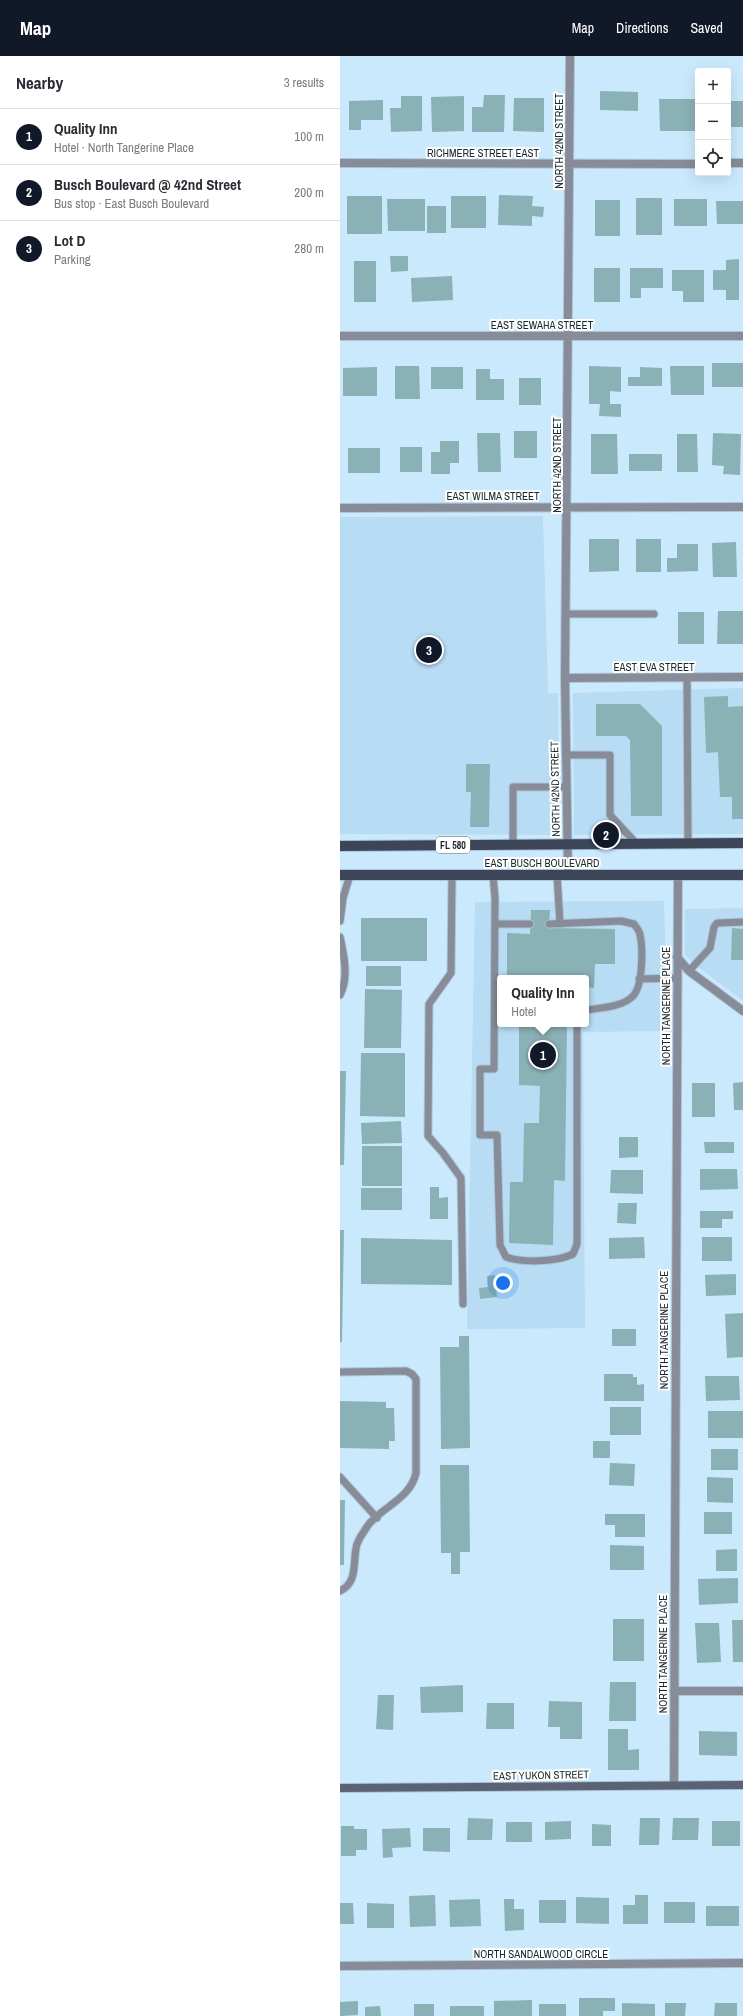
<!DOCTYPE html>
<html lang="en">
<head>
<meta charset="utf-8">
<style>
	body { margin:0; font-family:"Archivo Narrow",sans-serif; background:#f7f7f7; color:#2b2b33 }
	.controls { position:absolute; right:12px; top:12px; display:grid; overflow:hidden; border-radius:4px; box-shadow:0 4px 16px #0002 }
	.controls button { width:36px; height:36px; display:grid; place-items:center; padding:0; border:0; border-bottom:1px solid #e1e1e2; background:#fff; color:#2b2b33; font:20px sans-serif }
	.you { position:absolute; left:163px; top:1227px; width:14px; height:14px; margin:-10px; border:3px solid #fff; border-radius:50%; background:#1a73e8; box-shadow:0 0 0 6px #1a73e833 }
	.badge { display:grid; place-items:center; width:26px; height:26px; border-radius:50%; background:#111827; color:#fff; font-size:13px; font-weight:700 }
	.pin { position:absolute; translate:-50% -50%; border:2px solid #fff; box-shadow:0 1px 4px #0006 }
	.popup { position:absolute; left:157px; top:919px; width:92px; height:52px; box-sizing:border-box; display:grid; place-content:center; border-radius:4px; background:#fff; filter:drop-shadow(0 1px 3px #0005); font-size:13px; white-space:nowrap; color:#7c7c81 }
	.popup b { font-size:15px; color:#2b2b33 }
	.popup::after { content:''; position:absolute; left:50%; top:100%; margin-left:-8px; border:8px solid transparent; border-top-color:#fff }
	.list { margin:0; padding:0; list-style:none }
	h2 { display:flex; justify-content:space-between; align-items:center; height:52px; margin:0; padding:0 16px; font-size:17px }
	h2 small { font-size:13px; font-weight:400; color:#7c7c81 }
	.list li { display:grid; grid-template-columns:26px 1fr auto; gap:12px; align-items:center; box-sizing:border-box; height:56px; padding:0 16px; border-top:1px solid #e1e1e2 }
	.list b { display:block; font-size:15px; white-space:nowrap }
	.list p { margin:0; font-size:13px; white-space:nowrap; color:#7c7c81 }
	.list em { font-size:13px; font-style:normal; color:#7c7c81 }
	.icon { flex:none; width:22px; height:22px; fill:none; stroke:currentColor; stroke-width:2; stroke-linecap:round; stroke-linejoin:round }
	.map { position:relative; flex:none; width:403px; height:1960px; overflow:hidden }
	header { display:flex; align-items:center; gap:24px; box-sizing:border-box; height:56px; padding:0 20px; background:#111827; color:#fff }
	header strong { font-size:19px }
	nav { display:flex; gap:22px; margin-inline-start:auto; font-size:14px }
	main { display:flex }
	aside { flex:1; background:#fff }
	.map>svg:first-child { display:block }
	.built { fill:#b7dcf4; fill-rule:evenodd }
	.building { fill:#8ab1b6 }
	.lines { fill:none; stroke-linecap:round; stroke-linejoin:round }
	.lane-casing { stroke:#acc6d8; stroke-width:9 }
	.street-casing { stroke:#acc6d8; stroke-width:10 }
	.secondary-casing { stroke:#acc6d8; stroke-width:10 }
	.primary-casing { stroke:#acc6d8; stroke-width:12 }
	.lane { stroke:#878c98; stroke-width:7 }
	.street { stroke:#878c98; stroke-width:8 }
	.secondary { stroke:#5b6273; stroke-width:8 }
	.primary { stroke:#3d4559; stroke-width:10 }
	.labels { text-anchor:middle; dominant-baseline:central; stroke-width:4; stroke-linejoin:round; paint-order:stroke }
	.shield { fill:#fff; stroke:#60686d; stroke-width:1 }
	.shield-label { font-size:10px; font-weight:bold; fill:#1c282f }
	.street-label { font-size:11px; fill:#1c282f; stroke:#fff }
</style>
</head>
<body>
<header>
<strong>Map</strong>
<nav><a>Map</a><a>Directions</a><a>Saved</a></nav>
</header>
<main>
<aside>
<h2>Nearby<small>3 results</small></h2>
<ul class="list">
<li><span class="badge">1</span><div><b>Quality Inn</b><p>Hotel · North Tangerine Place</p></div><em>100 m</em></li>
<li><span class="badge">2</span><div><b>Busch Boulevard @ 42nd Street</b><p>Bus stop · East Busch Boulevard</p></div><em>200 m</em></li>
<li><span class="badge">3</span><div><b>Lot D</b><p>Parking</p></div><em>280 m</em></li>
</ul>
</aside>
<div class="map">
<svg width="403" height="1960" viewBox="0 0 403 1960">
	<rect width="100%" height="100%" fill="#cbe9fd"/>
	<!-- built -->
	<path class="built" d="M203,460L208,637H218L219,779L0,778V461Z
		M403,632V778L234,779L233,637Z
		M324,845L328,975L243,976L245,1272L127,1273L135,846ZM160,922H246V968H160Z
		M403,852V945L354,908L345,898V853Z"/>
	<!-- building -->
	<path class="building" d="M260,35L298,36V55L260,54Z
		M144,39H165L164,76H132V51H143Z
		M61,40H82V75L51,76L50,52H61Z
		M124,40V75L92,76L91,41Z
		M174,42H204V76L173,75Z
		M319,43H357L358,75H320Z
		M43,44V64H21V74H9V45Z
		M388,45H403V71H388Z
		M159,139L193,140L192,150L204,151L203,161L192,160V170L158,169Z
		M7,140H42V178H7Z
		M111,140H146V172H111Z
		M296,142H322V179H296Z
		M47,143H85V175H48Z
		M334,143H367V170H334Z
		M255,144H280V180H255Z
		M376,145H403V168H377Z
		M87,150H106V177H87Z
		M50,200H68V215L51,216Z
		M399,203V244H386V234H373V214H386V204Z
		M14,205H36V246H14Z
		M254,212H280V246H254Z
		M290,212H323V232H301V242H290Z
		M332,214H364V246H343V235H332Z
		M112,220L113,244L72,246L71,222Z
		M372,307H403V331H372Z
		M55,310H79L80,343H55Z
		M249,310L281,311V336L270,335V348H281V361L259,360L260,348H249Z
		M330,310H364V339H331Z
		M37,311V340H3V312Z
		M91,311H123V333H91Z
		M300,311L322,312V330H288V321H300Z
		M136,313H150V323H164V344H136Z
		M179,322H201V349H179Z
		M174,375H197V402H174Z
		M137,377H160L161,416H138Z
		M373,377L401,378L400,419L383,418L384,410L372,409Z
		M251,378H277L278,418H251Z
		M337,378H357L358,416H337Z
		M100,385H119V407H110V418H91V396H100Z
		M60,391H82V416H60Z
		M8,392H40V417H8Z
		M289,398H322V415H289Z
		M249,483H279V515L249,516Z
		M296,483H321V516H296Z
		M396,486L397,521H373L372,487Z
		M337,488H358V515L327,516V502H337Z
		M378,555H403V588H377Z
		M338,556H364V588H338Z
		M388,640V651L403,650V763H392V741H380L378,696L366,697L364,641Z
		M256,648H300L322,670V760H291L290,684L286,680H256Z
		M126,708H150L149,771H130L131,736H126Z
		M191,854H210L209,872L275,873V908H255L254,932L246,931V922H167V877L190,878Z
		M21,862H87V905H21Z
		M392,872L403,873V904H391Z
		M26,910H61V930H26Z
		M25,933L62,934L61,992H24Z
		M179,968H227L225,1125L214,1124L213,1189L169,1187L170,1126H183L184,1067H199L200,1030L179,1029Z
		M21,997H65V1061L20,1060Z
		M0,1015H6L4,1109H0Z
		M403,1026V1054H394L393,1027Z
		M352,1027H375V1061H352Z
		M61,1065L62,1087L22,1088L21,1067Z
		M279,1081H298V1101L279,1102Z
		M364,1086H394V1097H365Z
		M22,1090H62V1130H22Z
		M360,1113H397L398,1133L360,1134Z
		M271,1114H303V1138L270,1137Z
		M90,1131H99V1142L108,1141V1163H90Z
		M21,1132H62V1154H21Z
		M278,1147H297L296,1168L277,1167Z
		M360,1155H393V1163H382V1172H360Z
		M0,1174H4L2,1286H0Z
		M304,1181L305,1202L269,1203V1182Z
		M362,1181H392V1205H362Z
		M21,1182L112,1184V1229L21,1228Z
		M396,1218V1239L366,1240L365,1219Z
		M155,1219L157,1241L140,1243L139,1232L148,1231L147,1220Z
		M403,1257V1301L387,1302L385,1258Z
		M272,1273H296V1290H272Z
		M119,1280H129L130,1392L101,1393L100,1291H119Z
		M264,1318H293V1321H297V1329L304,1328V1345H264Z
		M365,1320H399L400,1344L366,1345Z
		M0,1345L46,1346V1352H54L55,1385H49V1393L0,1392Z
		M270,1351H301V1379H270Z
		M368,1355H403V1382H368Z
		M253,1385H270V1402H253Z
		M371,1393H398V1414H371Z
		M270,1407L295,1408L294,1430L269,1429Z
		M100,1409H129L130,1496H120V1518H111V1497H101Z
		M367,1421L393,1422V1447L367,1446Z
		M0,1444H5L4,1509H0Z
		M364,1456H392V1478H364Z
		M265,1458H305V1481H275V1469H265Z
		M270,1489L304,1490V1514H270Z
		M397,1493V1515H376V1494Z
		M398,1522V1547L359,1549L358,1523Z
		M273,1563H304V1605H273Z
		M392,1564H403V1606H393Z
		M355,1567H379L381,1606L357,1607Z
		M270,1626H296V1665H269Z
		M123,1629V1656L81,1657L80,1631Z
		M38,1639H54L53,1674L36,1673Z
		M209,1645L242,1646V1683H220V1671H208Z
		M147,1647H174V1673H146Z
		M268,1673H288V1694L299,1693V1714H268Z
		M359,1675L397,1676V1700L359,1699Z
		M128,1762L153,1763L152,1784H127Z
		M300,1762H320L319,1789H299Z
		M333,1762H359L358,1784H332Z
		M231,1765V1783L205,1784V1766Z
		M372,1765H400V1790H372Z
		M166,1766H192V1786H166Z
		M252,1768L271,1769V1790H252Z
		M1,1770H14V1773H27V1794H16V1800H1Z
		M70,1772L71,1791L52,1792L53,1801L43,1802L42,1773Z
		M83,1772H110V1796L83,1795Z
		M95,1839L96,1870L70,1871L69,1840Z
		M295,1839H308V1868H283V1849H295Z
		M236,1841L269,1842V1868L236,1867Z
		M140,1843L141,1870L110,1871L109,1844Z
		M164,1843H174V1853H184V1874L165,1875Z
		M199,1844H226V1867H199Z
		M324,1846H355V1867H324Z
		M0,1847H13L14,1868H0Z
		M27,1847L54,1848V1872H27Z
		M366,1850H399V1870H366Z
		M239,1942H275V1955H263V1960H239Z
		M192,1944V1960H154V1945Z
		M18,1945V1959L0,1960V1946Z
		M282,1947L315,1948V1960H282Z
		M325,1947H346L345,1960H325Z
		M375,1947H397V1960H374Z
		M74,1948H94V1960H74Z
		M199,1948H226V1960H199Z
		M40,1950L41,1960H25V1951Z
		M110,1950H144V1960H110Z"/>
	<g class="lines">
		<!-- lane casing -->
		<g class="lane-casing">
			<path id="lane" d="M226,558H314
				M347,621L348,787
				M226,699H270V759L296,787
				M173,789V731H226
				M112,819L111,917L89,948L88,1080L103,1097L121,1122L123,1248
				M153,819L155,842L154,1013H140V1079H157L160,1189L166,1201C182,1207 217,1206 233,1198L237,1188V968
				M217,819L220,868
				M0,865L3,842L10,819
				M155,868H190
				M209,868L281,865L294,868C296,871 300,875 300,879C303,892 303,930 293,940C283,951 260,952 246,954
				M0,881C4,899 9,922 0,939
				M349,915L370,892L374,871L377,867L403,866
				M299,923L337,922
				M0,1316L66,1315L72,1318L76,1323V1417C70,1445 36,1453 25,1474C22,1478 19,1483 17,1488C12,1505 19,1526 0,1535
				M0,1421L37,1462"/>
		</g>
		<!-- street casing -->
		<g class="street-casing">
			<path id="street" d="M0,107L358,108
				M388,107H403
				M0,280H403
				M0,452L403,451
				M225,622L403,621
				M228,819L225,622L230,0
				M337,901L349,915L403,955
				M334,1635H403
				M334,1729L338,819
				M0,1910L403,1907"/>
		</g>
		<!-- secondary casing -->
		<g class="secondary-casing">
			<path id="secondary" d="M0,1732L403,1729"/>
		</g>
		<!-- primary casing -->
		<g class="primary-casing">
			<path id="primary" d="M0,790L403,787
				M0,819H403"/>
		</g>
		<!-- lane -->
		<use href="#lane" class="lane"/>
		<!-- street -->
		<use href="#street" class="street"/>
		<!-- secondary -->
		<use href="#secondary" class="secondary"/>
		<!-- primary -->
		<use href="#primary" class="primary"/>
	</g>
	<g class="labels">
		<!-- shield labels -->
		<rect class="shield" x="96" y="781" width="34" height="16" rx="3"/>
		<g class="shield-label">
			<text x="113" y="789">FL 580</text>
		</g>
		<!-- street labels -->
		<g class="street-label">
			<text transform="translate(219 85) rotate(-90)">NORTH 42ND STREET</text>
			<text x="143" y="97">RICHMERE STREET EAST</text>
			<text x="202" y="269">EAST SEWAHA STREET</text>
			<text transform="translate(217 409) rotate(-90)">NORTH 42ND STREET</text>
			<text x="153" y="440">EAST WILMA STREET</text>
			<text x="314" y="611">EAST EVA STREET</text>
			<text transform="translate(215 733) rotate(-91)">NORTH 42ND STREET</text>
			<text x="202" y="807">EAST BUSCH BOULEVARD</text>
			<text transform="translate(326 950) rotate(-90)">NORTH TANGERINE PLACE</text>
			<text transform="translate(324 1274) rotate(-90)">NORTH TANGERINE PLACE</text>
			<text transform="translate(323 1598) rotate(-90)">NORTH TANGERINE PLACE</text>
			<text transform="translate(201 1719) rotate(-1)">EAST YUKON STREET</text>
			<text x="201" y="1898">NORTH SANDALWOOD CIRCLE</text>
		</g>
	</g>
</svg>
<div class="controls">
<button>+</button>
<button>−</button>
<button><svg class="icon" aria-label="locate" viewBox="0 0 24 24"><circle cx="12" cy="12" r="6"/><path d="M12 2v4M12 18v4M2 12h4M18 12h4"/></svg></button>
</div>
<div class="you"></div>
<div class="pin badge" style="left:203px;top:999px">1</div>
<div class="popup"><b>Quality Inn</b>Hotel</div>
<div class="pin badge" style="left:266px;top:779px">2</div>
<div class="pin badge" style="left:89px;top:594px">3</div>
</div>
</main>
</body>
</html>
